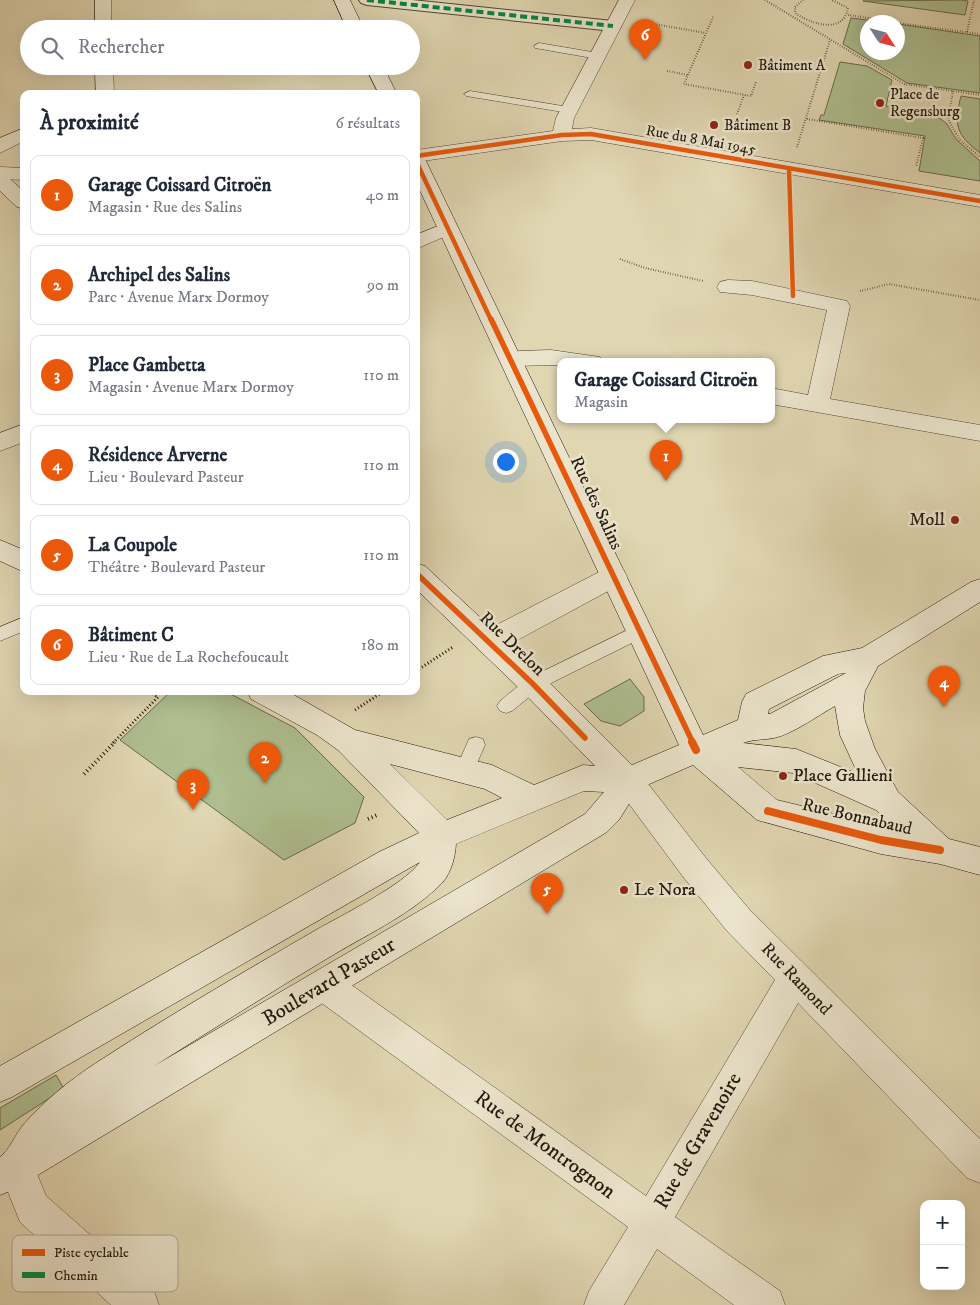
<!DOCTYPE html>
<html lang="fr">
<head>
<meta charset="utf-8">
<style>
	body { margin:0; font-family:"IM FELL DW Pica",serif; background:#f2f2f3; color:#1f2937 }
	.controls { position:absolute; right:15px; bottom:15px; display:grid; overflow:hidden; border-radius:10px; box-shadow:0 5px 20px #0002 }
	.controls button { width:45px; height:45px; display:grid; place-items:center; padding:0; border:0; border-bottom:1px solid #e0e1e3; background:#fff; color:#1f2937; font:25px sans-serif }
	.compass { position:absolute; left:860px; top:15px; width:45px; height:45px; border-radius:50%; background:#fff; box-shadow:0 5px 20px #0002; rotate:126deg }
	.you { position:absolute; left:505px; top:461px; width:18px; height:18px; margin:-12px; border:4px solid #fff; border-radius:50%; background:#1a73e8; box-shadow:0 0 0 8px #1a73e833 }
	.badge { display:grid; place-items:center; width:32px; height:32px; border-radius:50%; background:#ea580c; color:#fff; font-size:16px; font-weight:700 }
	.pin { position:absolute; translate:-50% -41px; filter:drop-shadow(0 1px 2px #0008) }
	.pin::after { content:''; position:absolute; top:26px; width:18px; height:15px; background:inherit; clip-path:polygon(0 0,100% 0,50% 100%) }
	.popup { position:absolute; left:557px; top:358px; width:218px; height:65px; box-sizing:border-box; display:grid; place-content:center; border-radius:10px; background:#fff; filter:drop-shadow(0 1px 4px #0005); font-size:16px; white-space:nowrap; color:#747a83 }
	.popup b { font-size:19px; color:#1f2937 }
	.popup::after { content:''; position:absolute; left:50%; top:100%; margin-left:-10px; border:10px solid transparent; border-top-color:#fff }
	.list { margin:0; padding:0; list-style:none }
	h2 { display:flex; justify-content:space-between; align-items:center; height:65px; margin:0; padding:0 20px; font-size:21px }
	h2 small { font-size:16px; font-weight:400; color:#747a83 }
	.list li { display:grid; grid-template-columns:32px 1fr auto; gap:15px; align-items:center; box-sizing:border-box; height:80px; margin:0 10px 10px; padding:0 10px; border:1px solid #e0e1e3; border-radius:10px }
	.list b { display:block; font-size:19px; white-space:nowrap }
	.list p { margin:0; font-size:16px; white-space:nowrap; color:#747a83 }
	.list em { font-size:16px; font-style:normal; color:#747a83 }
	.icon { flex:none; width:28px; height:28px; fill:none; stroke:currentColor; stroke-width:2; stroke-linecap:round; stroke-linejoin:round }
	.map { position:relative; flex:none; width:980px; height:1305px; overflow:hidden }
	.search { position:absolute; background:#fff; box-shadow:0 5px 20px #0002; left:20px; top:20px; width:400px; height:55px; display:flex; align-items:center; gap:12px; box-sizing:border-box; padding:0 18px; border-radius:28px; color:#747a83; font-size:19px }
	.panel { position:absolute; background:#fff; box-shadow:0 5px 20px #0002; left:20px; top:90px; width:400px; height:605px; border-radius:10px }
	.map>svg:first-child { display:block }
	.green { fill:#aebe8f; stroke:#676a4e }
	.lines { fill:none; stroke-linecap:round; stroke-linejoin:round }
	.service-casing { stroke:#504735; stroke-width:1 }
	.pedestrian-casing { stroke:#504735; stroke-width:2 }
	.minor-casing { stroke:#504735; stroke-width:1 }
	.secondary-casing { stroke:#20170c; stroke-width:1 }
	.path-far2 { stroke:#20170c; stroke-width:2; stroke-dasharray:0.5 2; stroke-linecap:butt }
	.path-far1 { stroke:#20170c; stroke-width:3; stroke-dasharray:1 2.5; stroke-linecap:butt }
	.path { stroke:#20170c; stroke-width:4; stroke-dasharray:1 3; stroke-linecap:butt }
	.service { fill:#ebe4cc; fill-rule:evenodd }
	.pedestrian { fill:#ebe4cc; fill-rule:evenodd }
	.minor { fill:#ebe4cc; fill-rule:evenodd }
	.secondary { fill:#ebe4cc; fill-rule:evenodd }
	.quiet { stroke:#00873e; stroke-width:4; stroke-dasharray:7 4; stroke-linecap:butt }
	.cycleway-far2-casing { stroke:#ebe4cc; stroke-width:6 }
	.cycleway-far1-casing { stroke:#ebe4cc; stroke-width:9 }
	.cycleway-casing { stroke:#ebe4cc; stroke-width:11 }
	.cycleway-far2 { stroke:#e8590c; stroke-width:4.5 }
	.cycleway-far1 { stroke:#e8590c; stroke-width:5.5 }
	.cycleway { stroke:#e8590c; stroke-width:8 }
	.poi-dot { fill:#8f2418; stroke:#ebe4cc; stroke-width:2 }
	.labels { text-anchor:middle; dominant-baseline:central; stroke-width:5; stroke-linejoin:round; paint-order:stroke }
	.far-poi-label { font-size:15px; fill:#20170c; stroke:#ebe4cc; text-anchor:start }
	.far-street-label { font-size:15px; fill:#20170c; stroke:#ebe4cc }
	.street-label { font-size:18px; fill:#20170c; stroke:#ebe4cc }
	.poi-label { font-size:18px; fill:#20170c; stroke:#ebe4cc; text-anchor:start }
	.near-street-label { font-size:21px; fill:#20170c; stroke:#ebe4cc }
	.key { fill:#ebe4cc; stroke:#aea692; stroke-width:1 }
	.key-label { font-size:14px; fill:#20170c }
</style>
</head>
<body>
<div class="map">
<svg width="980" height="1305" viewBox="0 0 980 1305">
	<rect width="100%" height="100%" fill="#e0d6b1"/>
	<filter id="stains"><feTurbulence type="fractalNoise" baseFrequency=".004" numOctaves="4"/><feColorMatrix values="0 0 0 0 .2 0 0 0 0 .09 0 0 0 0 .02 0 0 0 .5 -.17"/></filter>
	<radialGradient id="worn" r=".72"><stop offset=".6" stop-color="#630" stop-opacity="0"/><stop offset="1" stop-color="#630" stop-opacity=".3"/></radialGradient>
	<!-- green -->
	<path class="green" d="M961,0L968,1L965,15L863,1Z
		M851,18L883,22H868V52H898V24L980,36V93L907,83L843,44Z
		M840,62L867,66L892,80L886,106L926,113L941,119L947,124L956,139L980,161V181L919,171L925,136L819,120L821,115H824Z
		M961,96L980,99V153C955,134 954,124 961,96Z
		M630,679L644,697V711L620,726L601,721L584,704Z
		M171,691H225L295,728L364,797L355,823L284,860L120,740Z
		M56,1075L64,1089L0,1130V1108Z"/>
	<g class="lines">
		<!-- service casing -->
		<g class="service-casing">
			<path id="service" d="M539,43L598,53L604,56L598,59L535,48L534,46Z
				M470,91L569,107L575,110L569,113L466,96L464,94Z
				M24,617V631L0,641V627Z
				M640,624L646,626L649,631L646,636L539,689L512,711L506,713L500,711L497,706L500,701L527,679Z
				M476,737L483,739L485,745L471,777L464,779L457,777L455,771L469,739Z"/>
		</g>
		<!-- pedestrian casing -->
		<g class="pedestrian-casing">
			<path id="pedestrian" d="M359,0H412L613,21L619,23L621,26L619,29L613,31L367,5L361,3Z"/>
		</g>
		<!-- minor casing -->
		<g class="minor-casing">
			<path id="minor" d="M95,0H111V29H95Z
				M619,0H635L574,118L572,129L591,128L980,195V207L591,140L562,141L416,162V150L553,131L556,118Z
				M95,66H113L114,94H96Z
				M24,128V141L0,153V138Z
				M0,167L24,168V180L0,179Z
				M448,222L455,224L458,228L455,232L416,249V235Z
				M728,280L752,281L847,301L850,306L830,399L980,425V441L771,404V388L808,395L827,310L752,295L720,292L717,287L720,282Z
				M551,350L600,357L603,362H561V365L510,366L502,364L499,359L502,354L520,351Z
				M24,424V442L0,451V433Z
				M614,566L623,569L627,576L623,583L499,650L489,653L479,650L475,642L479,634L605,569Z
				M628,767L638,771L706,858L749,909L980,1139V1183L967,1178L798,1003L675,1217L780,1291L785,1305H734L657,1249L624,1305H584L589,1291L628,1227L312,996L307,985L312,974L324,969L336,974L646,1196L775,980L727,931L684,878L618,789L613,780L618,771Z
				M16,1149L29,1154L46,1196L154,1291L159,1305H111L20,1222L0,1172V1162L3,1154Z"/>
		</g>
		<!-- secondary casing -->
		<g class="secondary-casing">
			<path id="secondary" d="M334,0H350L364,29H347Z
				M365,66H383L397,94H379Z
				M416,155L423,157L426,161L703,735L738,720L742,702L746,694L823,656L862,648L971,582L980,579V602L878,666L865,691L863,708L865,721L875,749L898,792L949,839L980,847V875L940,864L881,854L757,820L693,765L638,789L619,820L607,832L13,1190L0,1195V1157C9,1151 16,1133 24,1124C45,1100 70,1080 96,1063C168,1016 242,973 316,930C342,915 404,885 420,862L12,1097L0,1102V1066L379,852L419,833L338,750L317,735L251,699L247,691H287L355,730L492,765L534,785L583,765L595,766L523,692L416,589V563L425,566L543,676L632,765L679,745L416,182ZM846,673L770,714H768L769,709L838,674ZM835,706L840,735L858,774L796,749L743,743C754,739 763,740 774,738C793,734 817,716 835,706ZM390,764L485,789L502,798L447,820ZM738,767L793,773L876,810L896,829L777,800ZM584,791L604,792L585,814L154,1066C212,1030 269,993 328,958C364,936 406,917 437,888C450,877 455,860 456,844Z
				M0,174L7,176L24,192V209L17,207L0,191Z
				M0,540L24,550V572L0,561Z"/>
		</g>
		<!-- path-far2 -->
		<path class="path-far2" d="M765,0L904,84L980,95
			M803,0L795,7V13C811,24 843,35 848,8L832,0
			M848,15L897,22
			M713,17L684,84L751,96L756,82
			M642,22L706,33
			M898,23L980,34
			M967,32L974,0
			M667,71L688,75
			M953,91L948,119L959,139L980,157
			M737,114L744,95
			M807,119L923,138L916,167
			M797,147L830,40
			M790,192L793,271
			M620,259L645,268L703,281
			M860,291L889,284L980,300"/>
		<!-- path-far1 -->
		<path class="path-far1" d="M416,671L453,647
			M355,710L384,691
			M113,743L158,697L148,691"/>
		<!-- path -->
		<path class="path" d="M84,774L115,742
			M368,819L377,815"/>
		<!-- service -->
		<use href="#service" class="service"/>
		<!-- pedestrian -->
		<use href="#pedestrian" class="pedestrian"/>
		<!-- minor -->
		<use href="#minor" class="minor"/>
		<!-- secondary -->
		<use href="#secondary" class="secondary"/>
		<!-- quiet -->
		<path class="quiet" d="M367,0L613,26"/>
		<!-- cycleway-far2 casing -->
		<g class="cycleway-far2-casing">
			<path id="cycleway-far2" d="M416,156L562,135L591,134L980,201
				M416,161L491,320
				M789,169L793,296"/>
		</g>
		<!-- cycleway-far1 casing -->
		<g class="cycleway-far1-casing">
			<path id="cycleway-far1" d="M491,319L693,743
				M416,573L533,684L585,738"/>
		</g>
		<!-- cycleway casing -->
		<g class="cycleway-casing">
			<path id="cycleway" d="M692,742L696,750
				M768,811L881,840L940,850"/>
		</g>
		<!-- cycleway-far2 -->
		<use href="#cycleway-far2" class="cycleway-far2"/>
		<!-- cycleway-far1 -->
		<use href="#cycleway-far1" class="cycleway-far1"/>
		<!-- cycleway -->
		<use href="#cycleway" class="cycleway"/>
	</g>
	<!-- markers -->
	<g class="poi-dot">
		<circle cx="748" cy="65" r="5"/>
		<circle cx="880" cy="103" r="5"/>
		<circle cx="714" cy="125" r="5"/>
		<circle cx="955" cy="520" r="5"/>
		<circle cx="783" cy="776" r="5"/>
		<circle cx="624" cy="890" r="5"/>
	</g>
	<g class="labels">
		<!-- far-poi labels -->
		<g class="far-poi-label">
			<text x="758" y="65">Bâtiment A</text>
			<text x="890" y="94">Place de<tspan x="890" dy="17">Regensburg</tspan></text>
			<text x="724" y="125">Bâtiment B</text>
		</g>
		<!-- far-street labels -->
		<g class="far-street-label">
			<text transform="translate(701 140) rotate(10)">Rue du 8 Mai 1945</text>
		</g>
		<!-- street labels -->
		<g class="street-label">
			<text transform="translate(596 503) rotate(65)">Rue des Salins</text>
			<text transform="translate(512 644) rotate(44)">Rue Drelon</text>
			<text transform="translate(857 817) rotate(13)">Rue Bonnabaud</text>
			<text transform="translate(796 979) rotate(46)">Rue Ramond</text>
		</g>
		<!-- poi labels -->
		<g class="poi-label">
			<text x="945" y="520" text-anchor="end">Moll</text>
			<text x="793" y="776">Place Gallieni</text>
			<text x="634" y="890">Le Nora</text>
		</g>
		<!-- near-street labels -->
		<g class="near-street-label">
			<text transform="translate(329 982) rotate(-31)">Boulevard Pasteur</text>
			<text transform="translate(698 1141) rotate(-60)">Rue de Gravenoire</text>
			<text transform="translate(545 1145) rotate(36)">Rue de Montrognon</text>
		</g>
	</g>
	<!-- legend -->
	<rect x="12" y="1235" width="166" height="57" rx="8" class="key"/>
	<rect x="22" y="1249" width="23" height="7" fill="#e8590c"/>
	<rect x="22" y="1272" width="23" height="6" fill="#00873e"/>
	<g class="key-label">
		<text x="54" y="1257">Piste cyclable</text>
		<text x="54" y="1280">Chemin</text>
	</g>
	<rect width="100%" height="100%" filter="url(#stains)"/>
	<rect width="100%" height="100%" fill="url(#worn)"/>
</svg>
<div class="controls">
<button>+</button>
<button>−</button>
</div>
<svg class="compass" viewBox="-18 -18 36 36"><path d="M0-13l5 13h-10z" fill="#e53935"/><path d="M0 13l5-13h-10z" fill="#747a83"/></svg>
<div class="you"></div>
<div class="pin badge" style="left:666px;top:481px">1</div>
<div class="popup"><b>Garage Coissard Citroën</b>Magasin</div>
<div class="pin badge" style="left:265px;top:783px">2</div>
<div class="pin badge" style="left:193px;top:810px">3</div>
<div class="pin badge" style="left:944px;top:707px">4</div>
<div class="pin badge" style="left:547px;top:914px">5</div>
<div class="pin badge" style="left:645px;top:60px">6</div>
<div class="search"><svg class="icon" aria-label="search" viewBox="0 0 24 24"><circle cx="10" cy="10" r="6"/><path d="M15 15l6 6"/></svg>Rechercher</div>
<section class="panel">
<h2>À proximité<small>6 résultats</small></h2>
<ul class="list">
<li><span class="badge">1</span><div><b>Garage Coissard Citroën</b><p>Magasin · Rue des Salins</p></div><em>40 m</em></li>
<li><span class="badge">2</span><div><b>Archipel des Salins</b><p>Parc · Avenue Marx Dormoy</p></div><em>90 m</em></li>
<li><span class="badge">3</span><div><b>Place Gambetta</b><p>Magasin · Avenue Marx Dormoy</p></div><em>110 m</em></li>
<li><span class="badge">4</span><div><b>Résidence Arverne</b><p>Lieu · Boulevard Pasteur</p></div><em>110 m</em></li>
<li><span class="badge">5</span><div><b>La Coupole</b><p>Théâtre · Boulevard Pasteur</p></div><em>110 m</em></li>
<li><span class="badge">6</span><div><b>Bâtiment C</b><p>Lieu · Rue de La Rochefoucault</p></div><em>180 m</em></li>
</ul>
</section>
</div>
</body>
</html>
